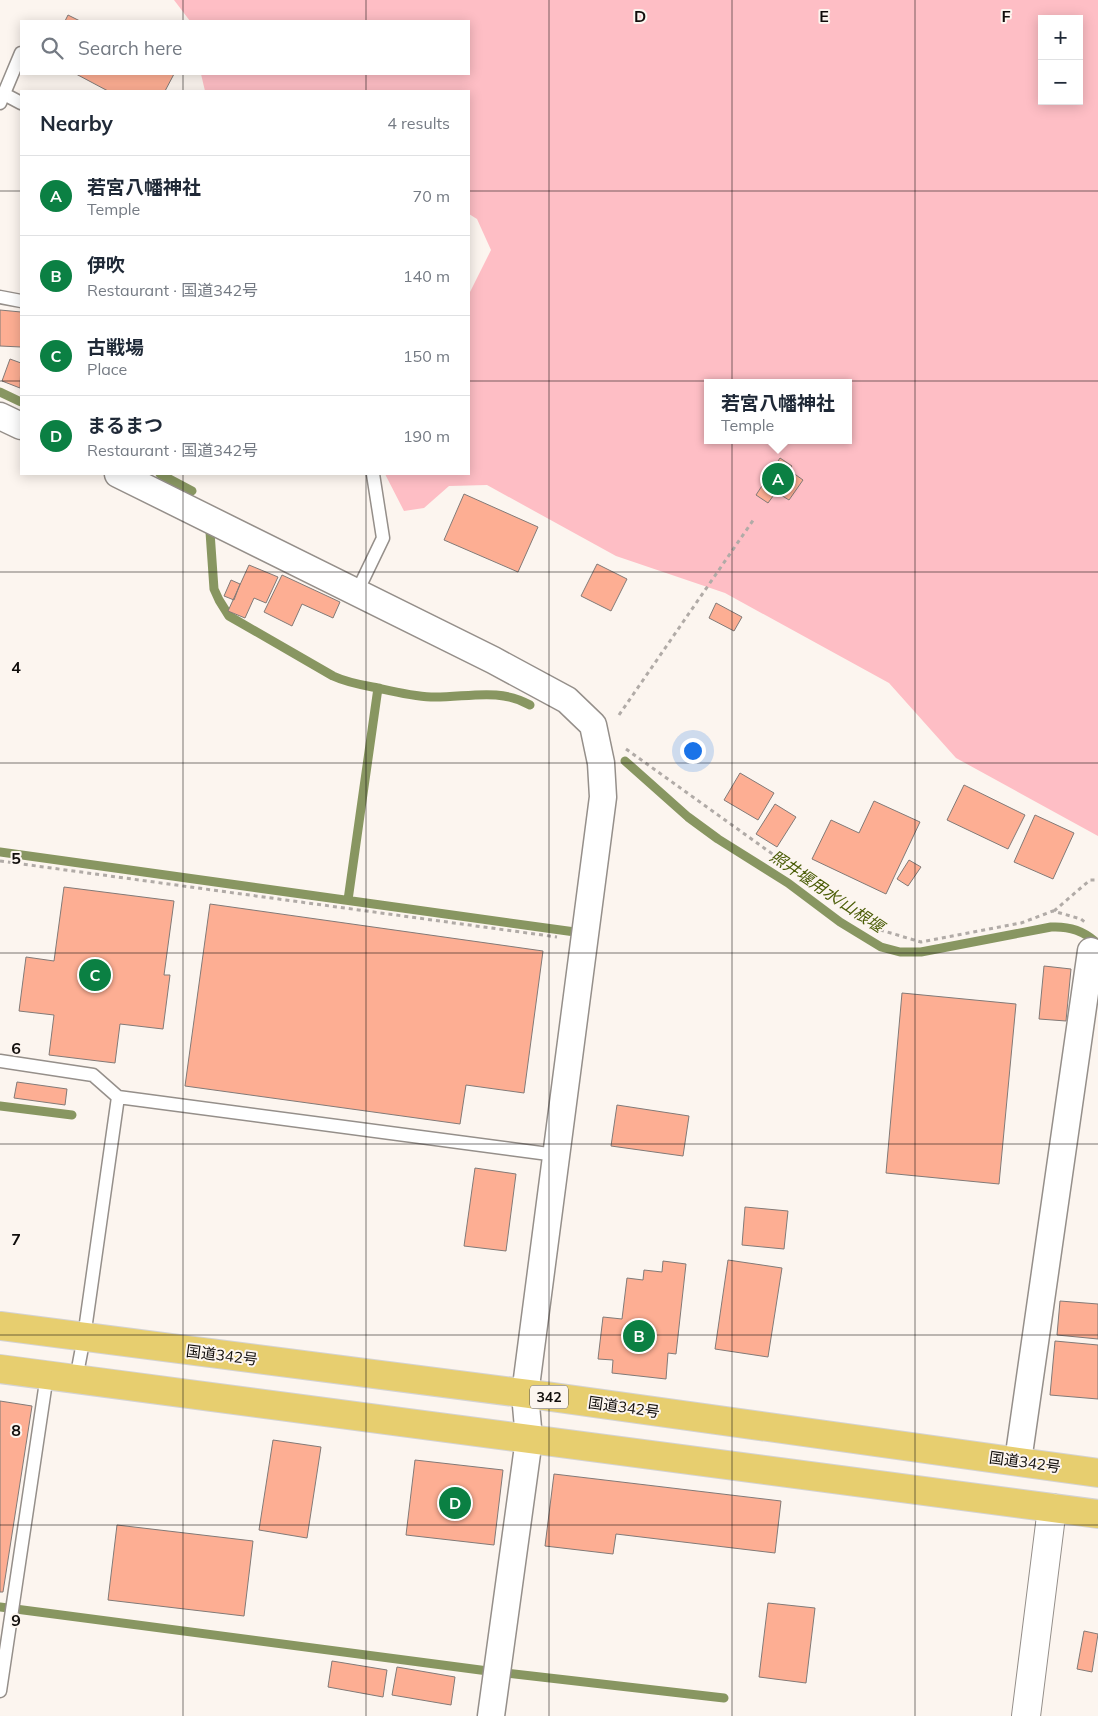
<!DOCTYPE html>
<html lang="en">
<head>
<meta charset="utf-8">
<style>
	body { margin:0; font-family:Mulish,"Noto Sans JP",sans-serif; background:#f2f2f3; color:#1f2937 }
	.controls { position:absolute; right:15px; top:15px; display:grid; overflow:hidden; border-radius:0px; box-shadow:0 2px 12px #0003 }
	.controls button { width:45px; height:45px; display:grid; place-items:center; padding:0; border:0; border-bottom:1px solid #e0e1e3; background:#fff; color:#1f2937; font:25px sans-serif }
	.you { position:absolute; left:692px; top:750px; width:18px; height:18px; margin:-12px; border:4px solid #fff; border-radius:50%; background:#1a73e8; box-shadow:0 0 0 8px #1a73e833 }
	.badge { display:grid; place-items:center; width:32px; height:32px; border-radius:50%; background:#0b8043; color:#fff; font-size:16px; font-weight:700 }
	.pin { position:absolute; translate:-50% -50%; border:2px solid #fff; box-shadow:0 1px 5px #0006 }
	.popup { position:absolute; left:704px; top:379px; width:148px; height:65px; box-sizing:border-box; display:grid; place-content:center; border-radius:0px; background:#fff; filter:drop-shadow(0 1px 4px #0005); font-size:16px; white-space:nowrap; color:#747a83 }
	.popup b { font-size:19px; color:#1f2937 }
	.popup::after { content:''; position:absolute; left:50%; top:100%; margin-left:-10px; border:10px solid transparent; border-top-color:#fff }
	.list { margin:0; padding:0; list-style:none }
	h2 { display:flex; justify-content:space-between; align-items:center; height:65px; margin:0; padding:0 20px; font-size:21px }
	h2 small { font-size:16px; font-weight:400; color:#747a83 }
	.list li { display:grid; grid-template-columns:32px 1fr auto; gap:15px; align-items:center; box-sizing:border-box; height:80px; padding:0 20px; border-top:1px solid #e0e1e3 }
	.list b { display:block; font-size:19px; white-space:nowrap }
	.list p { margin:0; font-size:16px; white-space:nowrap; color:#747a83 }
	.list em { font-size:16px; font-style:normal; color:#747a83 }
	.icon { flex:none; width:28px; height:28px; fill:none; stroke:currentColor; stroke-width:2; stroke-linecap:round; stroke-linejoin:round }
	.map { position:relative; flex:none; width:1098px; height:1716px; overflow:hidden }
	.search { position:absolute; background:#fff; box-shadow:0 2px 12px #0003; left:20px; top:20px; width:450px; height:55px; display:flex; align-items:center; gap:12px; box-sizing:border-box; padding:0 18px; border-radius:0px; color:#747a83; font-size:19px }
	.panel { position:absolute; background:#fff; box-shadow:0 2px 12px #0003; left:20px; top:90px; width:450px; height:385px; border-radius:0px }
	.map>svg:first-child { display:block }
	.green { fill:#febec5; fill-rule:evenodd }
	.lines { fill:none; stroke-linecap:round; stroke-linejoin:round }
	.stream { stroke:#889661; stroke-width:9 }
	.building { fill:#fdae93; stroke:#827a77 }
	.service-casing { stroke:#958f8a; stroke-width:15 }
	.minor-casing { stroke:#958f8a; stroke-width:29 }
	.tertiary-casing { stroke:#958f8a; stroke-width:30 }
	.trunk-casing { stroke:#d4d3d3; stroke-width:30 }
	.path { stroke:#b1aba7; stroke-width:3; stroke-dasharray:4 4; stroke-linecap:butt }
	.service { stroke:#fff; stroke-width:12 }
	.minor { stroke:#fff; stroke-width:26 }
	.tertiary { stroke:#fff; stroke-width:28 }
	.trunk { stroke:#e7ce6f; stroke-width:28 }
	.grid { fill:none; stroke:#100d0b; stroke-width:1; stroke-opacity:0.55 }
	.labels { text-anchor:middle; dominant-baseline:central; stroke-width:4; stroke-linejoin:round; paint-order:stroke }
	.shield { fill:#fcf5ef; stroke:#57534f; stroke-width:1 }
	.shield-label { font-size:14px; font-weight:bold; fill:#100d0b }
	.street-label { font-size:15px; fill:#100d0b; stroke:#fcf5ef }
	.water-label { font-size:16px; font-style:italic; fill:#4b5d07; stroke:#fcf5ef }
	.grid-label { font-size:16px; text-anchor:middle; font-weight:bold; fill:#100d0b; stroke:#fcf5ef; stroke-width:4; stroke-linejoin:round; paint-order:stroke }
</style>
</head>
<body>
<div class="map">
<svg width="1098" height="1716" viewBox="0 0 1098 1716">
	<rect width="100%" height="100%" fill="#fcf5ef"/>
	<!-- green -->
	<path class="green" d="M174,0H1098V836L956,758L889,683L725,593L616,556L487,485L449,486L424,508L404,511L385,474H469V294L491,250L477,219L469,214V91H205L201,74H469V21H190ZM1042,19H1079V101H1042ZM708,383H848V440H708Z"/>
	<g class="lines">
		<!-- stream -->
		<path class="stream" d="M0,392L21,402
			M160,474L192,491
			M210,532L214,589L219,600L229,616L333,676C348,683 362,685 378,688C396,692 413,696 431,697C466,698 498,687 530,705
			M625,761L688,817L718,839L788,883L840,922L881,947L900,952H921L1051,927C1070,926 1084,931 1098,944
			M0,852L575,932
			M348,900L378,688
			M0,1106L72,1115
			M0,1607L488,1671L724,1698"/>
	</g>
	<!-- building -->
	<path class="building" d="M68,15L80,21H65Z
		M76,74H174L165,91H108Z
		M0,310L21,312V347L0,346Z
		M10,359L21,363L20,388L2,381Z
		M780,458L792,466L789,470L803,480L789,500L776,492L768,503L756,495Z
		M464,494L538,527L518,572L444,540Z
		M597,564L627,579L611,611L581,596Z
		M249,565L278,577L266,603L254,598L245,618L228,611Z
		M282,575L340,602L333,618L302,604L292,626L264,612Z
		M231,580L240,584L234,600L224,596Z
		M716,603L742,617L734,631L709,618Z
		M740,773L774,793L758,820L724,800Z
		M964,785L1025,815L1008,849L947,820Z
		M874,801L920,822L886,894L812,859L831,820L859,833Z
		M775,804L796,817L777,847L756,834Z
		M1035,815L1074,833L1053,879L1014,862Z
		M909,860L921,867L908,886L897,879Z
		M64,887L174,901L164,975H170L163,1029L120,1024L115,1063L49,1055L54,1015L19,1011L26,957L54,961Z
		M210,904L543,951L524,1093L466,1085L460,1124L185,1086Z
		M1044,966L1071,969L1066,1021L1039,1019Z
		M902,993L1016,1004L999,1184L886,1173Z
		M17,1082L67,1089L65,1105L14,1098Z
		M617,1105L689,1116L683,1156L611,1146Z
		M475,1168L516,1174L506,1251L464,1246Z
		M745,1207L788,1211L784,1249L742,1245Z
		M728,1260L782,1268L768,1357L715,1349Z
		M663,1261L686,1264L676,1354L668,1353L666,1379L612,1373L613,1360L598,1359L603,1317L622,1319L627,1278L643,1280L644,1270L662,1272Z
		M1060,1301L1098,1304V1339L1057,1335Z
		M1055,1341L1098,1345V1399L1050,1395Z
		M0,1401L32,1406L3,1592H0Z
		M273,1440L321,1447L307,1538L259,1530Z
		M415,1460L503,1470L494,1545L406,1535Z
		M554,1474L781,1501L775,1553L616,1534L613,1554L545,1546Z
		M117,1525L253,1541L244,1616L108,1600Z
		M768,1603L815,1608L806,1683L759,1677Z
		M1084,1631L1098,1634L1092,1672L1077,1669Z
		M332,1661L387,1670L383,1697L328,1687Z
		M397,1667L455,1677L451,1705L392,1695Z"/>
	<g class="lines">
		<!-- service casing -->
		<g class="service-casing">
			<path id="service" d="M4,94L21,103
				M0,103L21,53
				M0,297L21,301
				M357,592L383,538L373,474
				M0,1061L93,1075L118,1097
				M76,1379L84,1337L118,1097L556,1155
				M0,1691L47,1375"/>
		</g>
		<!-- minor casing -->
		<g class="minor-casing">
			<path id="minor" d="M0,416L21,426
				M118,474L493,660L567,700L593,725L601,763L603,797L525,1394L529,1439L491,1716
				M1018,1461L1091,951"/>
		</g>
		<!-- tertiary casing -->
		<g class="tertiary-casing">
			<path id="tertiary" d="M1026,1716L1052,1508"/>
		</g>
		<!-- trunk casing -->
		<g class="trunk-casing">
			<path id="trunk" d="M0,1326L545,1396L1098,1473
				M0,1369L1098,1514"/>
		</g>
		<!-- path -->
		<path class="path" d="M619,715L754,519
			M626,749L877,929L921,942L1021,923L1053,911L1081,919L1086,923
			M0,861L557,937
			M1054,911L1090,880H1098"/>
		<!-- service -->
		<use href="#service" class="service"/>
		<!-- minor -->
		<use href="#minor" class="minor"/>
		<!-- tertiary -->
		<use href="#tertiary" class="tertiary"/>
		<!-- trunk -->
		<use href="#trunk" class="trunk"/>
	</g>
	<!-- grid -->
	<path class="grid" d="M183,0V21M366,0V21M549,0V1716M732,0V1716M915,0V1716M183,74V91M366,74V91M0,191H21M469,191H1098M0,381H21M469,381H1098M183,474V1716M366,474V1716M0,572H1098M0,763H1098M0,953H1098M0,1144H1098M0,1335H1098M0,1525H1098"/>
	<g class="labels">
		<!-- shield labels -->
		<rect class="shield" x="530" y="1385.5" width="38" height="23" rx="4"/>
		<g class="shield-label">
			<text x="549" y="1397">342</text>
		</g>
		<!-- street labels -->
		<g class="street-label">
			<text transform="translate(222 1355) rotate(7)">国道342号</text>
			<text transform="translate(624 1407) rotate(8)">国道342号</text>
			<text transform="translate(1025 1462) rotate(8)">国道342号</text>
		</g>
		<!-- water labels -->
		<g class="water-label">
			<text transform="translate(827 891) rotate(34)">照井堰用水/山根堰</text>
		</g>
	</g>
	<g class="grid-label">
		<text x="640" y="22">D</text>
		<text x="824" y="22">E</text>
		<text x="1006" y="22">F</text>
		<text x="16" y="673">4</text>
		<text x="16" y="864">5</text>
		<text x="16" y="1054">6</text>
		<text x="16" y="1245">7</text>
		<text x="16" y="1436">8</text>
		<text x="16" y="1626">9</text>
	</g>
</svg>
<div class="controls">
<button>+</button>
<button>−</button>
</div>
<div class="you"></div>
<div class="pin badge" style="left:778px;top:479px">A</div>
<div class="popup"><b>若宮八幡神社</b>Temple</div>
<div class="pin badge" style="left:639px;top:1336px">B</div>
<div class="pin badge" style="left:95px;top:975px">C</div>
<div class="pin badge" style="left:455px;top:1503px">D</div>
<div class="search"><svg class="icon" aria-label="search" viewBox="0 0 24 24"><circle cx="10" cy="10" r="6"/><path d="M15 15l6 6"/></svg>Search here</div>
<section class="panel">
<h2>Nearby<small>4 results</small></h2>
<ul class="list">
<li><span class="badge">A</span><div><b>若宮八幡神社</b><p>Temple</p></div><em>70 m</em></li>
<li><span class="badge">B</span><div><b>伊吹</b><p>Restaurant · 国道342号</p></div><em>140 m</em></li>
<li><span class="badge">C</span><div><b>古戦場</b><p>Place</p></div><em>150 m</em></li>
<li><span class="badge">D</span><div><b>まるまつ</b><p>Restaurant · 国道342号</p></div><em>190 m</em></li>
</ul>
</section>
</div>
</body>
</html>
